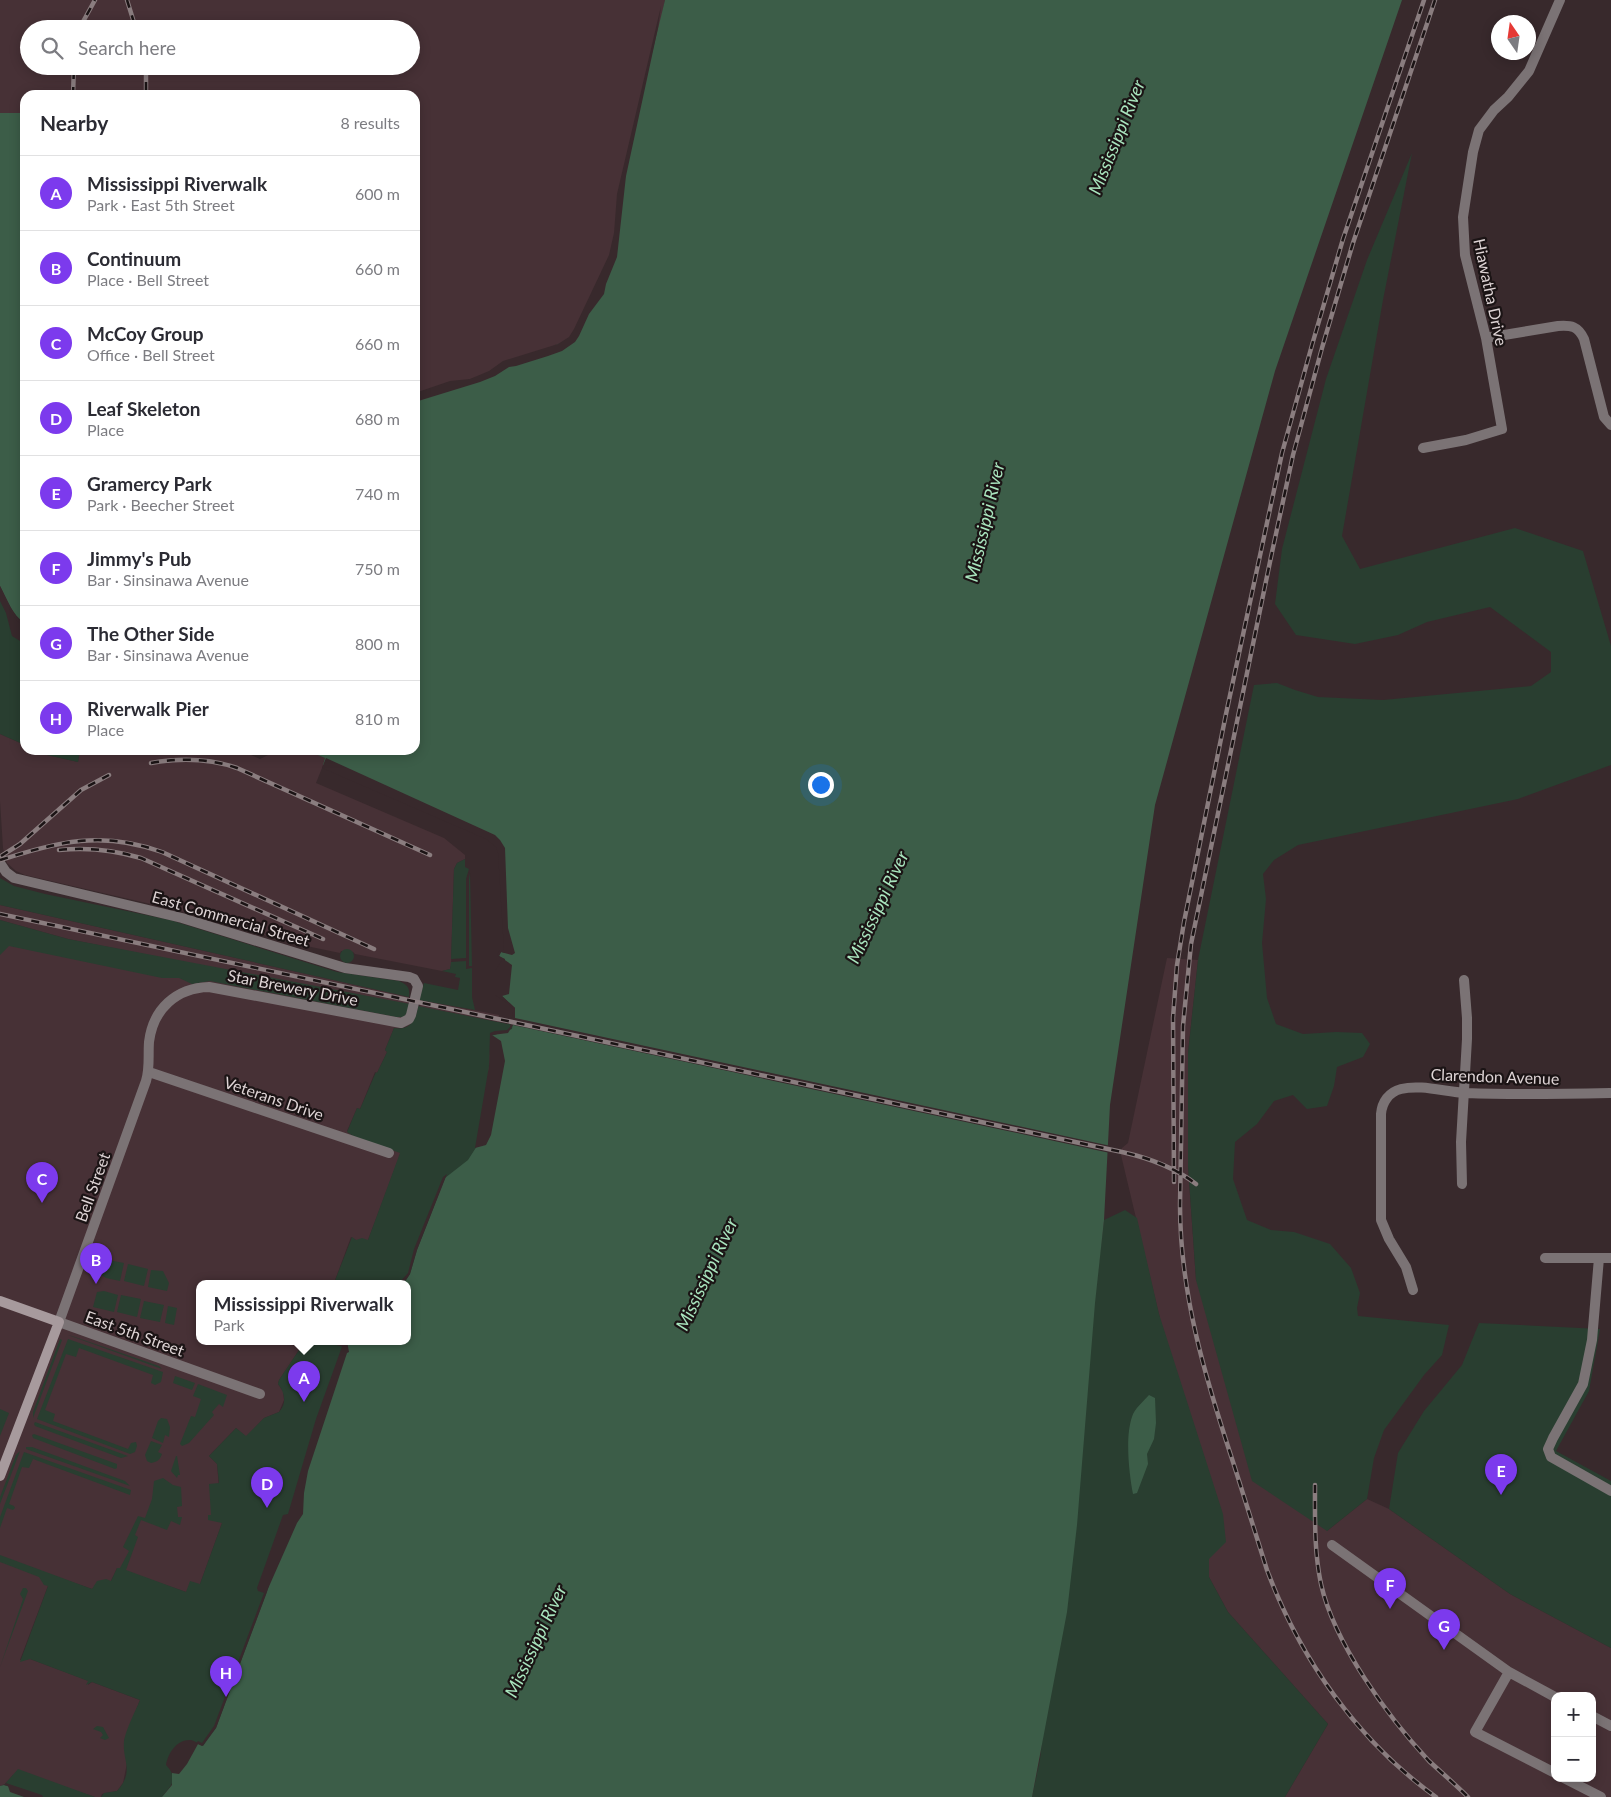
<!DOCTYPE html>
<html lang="en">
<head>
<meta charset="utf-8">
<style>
	body { margin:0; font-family:Lato,sans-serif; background:#f2f2f3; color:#2b2b33 }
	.controls { position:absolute; right:15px; bottom:15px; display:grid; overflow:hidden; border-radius:10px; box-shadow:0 2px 12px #0003 }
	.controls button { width:45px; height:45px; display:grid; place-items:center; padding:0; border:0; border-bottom:1px solid #e1e1e2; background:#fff; color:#2b2b33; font:25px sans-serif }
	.compass { position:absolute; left:1491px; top:15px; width:45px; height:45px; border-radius:50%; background:#fff; box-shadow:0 2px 12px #0003; rotate:347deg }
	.you { position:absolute; left:820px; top:784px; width:18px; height:18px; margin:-12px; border:4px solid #fff; border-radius:50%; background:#1a73e8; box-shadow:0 0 0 8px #1a73e833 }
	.badge { display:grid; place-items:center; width:32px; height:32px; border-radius:50%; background:#7c3aed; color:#fff; font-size:16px; font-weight:700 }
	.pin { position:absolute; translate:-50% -41px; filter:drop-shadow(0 1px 2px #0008) }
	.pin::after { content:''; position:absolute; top:26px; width:18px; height:15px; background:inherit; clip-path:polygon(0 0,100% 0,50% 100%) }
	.popup { position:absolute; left:196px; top:1280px; width:215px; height:65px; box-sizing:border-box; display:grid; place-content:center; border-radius:10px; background:#fff; filter:drop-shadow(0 1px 4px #0005); font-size:16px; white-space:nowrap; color:#7c7c81 }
	.popup b { font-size:19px; color:#2b2b33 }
	.popup::after { content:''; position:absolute; left:50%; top:100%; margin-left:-10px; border:10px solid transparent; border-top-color:#fff }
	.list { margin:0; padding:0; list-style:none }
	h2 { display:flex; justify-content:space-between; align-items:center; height:65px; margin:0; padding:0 20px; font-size:21px }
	h2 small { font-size:16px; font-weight:400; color:#7c7c81 }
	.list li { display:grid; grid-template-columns:32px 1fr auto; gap:15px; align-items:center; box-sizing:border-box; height:75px; padding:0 20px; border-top:1px solid #e1e1e2 }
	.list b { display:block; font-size:19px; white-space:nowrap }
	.list p { margin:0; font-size:16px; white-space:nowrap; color:#7c7c81 }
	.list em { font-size:16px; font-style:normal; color:#7c7c81 }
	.icon { flex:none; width:28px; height:28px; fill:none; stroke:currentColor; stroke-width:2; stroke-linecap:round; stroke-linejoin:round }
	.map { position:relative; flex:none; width:1611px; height:1797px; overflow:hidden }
	.search { position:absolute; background:#fff; box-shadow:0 2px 12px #0003; left:20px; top:20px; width:400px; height:55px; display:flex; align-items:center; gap:12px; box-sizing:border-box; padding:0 18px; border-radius:28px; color:#7c7c81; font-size:19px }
	.panel { position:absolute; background:#fff; box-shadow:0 2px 12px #0003; left:20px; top:90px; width:400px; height:665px; border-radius:15px }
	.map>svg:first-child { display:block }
	.built { fill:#473136; fill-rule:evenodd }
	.green { fill:#293e30 }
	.water { fill:#3c5d48 }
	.pier { fill:#38292c }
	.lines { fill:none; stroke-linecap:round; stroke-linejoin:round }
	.street { stroke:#7b7375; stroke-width:10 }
	.secondary { stroke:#a79a9d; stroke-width:10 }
	.rail-casing { stroke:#8a7d7f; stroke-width:4.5 }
	.rail { stroke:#1b1415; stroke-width:2.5; stroke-dasharray:8; stroke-linecap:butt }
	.labels { text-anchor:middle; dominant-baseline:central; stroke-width:4.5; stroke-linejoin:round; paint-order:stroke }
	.street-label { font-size:16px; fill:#ded4d5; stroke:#1b1415 }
	.water-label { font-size:18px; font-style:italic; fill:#a9e5be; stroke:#1b1415 }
</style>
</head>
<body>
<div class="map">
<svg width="1611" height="1797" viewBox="0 0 1611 1797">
	<rect width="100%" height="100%" fill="#38292c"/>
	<!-- built -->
	<path class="built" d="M0,0H665L611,256L570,339L490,373L415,396V95H25V113H0ZM29,29H411V66H29Z
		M0,734L25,745V750H36L47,755L78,762L80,750H240L260,759L272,753L273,750H306L326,758L316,783L444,838L465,855V859L457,863L454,869L451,966L450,969L442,971L355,954L353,952L341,951L340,953L292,943L181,911L25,875L16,871L7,863L3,848L0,801Z
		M0,905L409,997L408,1004L418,1006L416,1017L411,1025L403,1028H394L385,1050L387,1052L377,1073L375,1072L360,1109L357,1108L347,1131L354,1136L401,1152L368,1240H356L351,1237L334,1283H200V1341H305L279,1380L278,1384L283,1391L284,1400L279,1412L264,1418L246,1437L236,1428L209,1456L217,1464L222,1523L200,1584L186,1592L117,1568L111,1581L92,1589L52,1575L20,1660L30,1659L89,1681L88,1685L92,1682L140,1700L124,1741L127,1763L123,1783L117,1791L106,1793L102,1794L101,1797H95L65,1787L13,1775L5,1784L0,1786V937L214,968L68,939L0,920Z
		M1167,958L1198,960L1188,1053V1166L1196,1280L1327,1531L1367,1499L1389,1509L1510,1594L1611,1648V1797H1285L1328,1724L1228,1612L1209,1577V1559L1177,1390L1121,1155L1122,1148L1128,1143ZM1555,1696H1592V1778H1555Z
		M421,1000L499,1015L498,1022L420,1007Z"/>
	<!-- green -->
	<path class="green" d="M1412,153L1383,300L1342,536L1360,569L1515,528L1583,551L1611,646V765L1518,799L1298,845L1274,860L1263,874L1266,899L1262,943L1267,998L1276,1024L1303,1034L1336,1032L1362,1033L1370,1044L1363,1057L1337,1067L1334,1086L1327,1106L1307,1109L1293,1095L1274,1101L1257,1124L1235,1142L1233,1179L1247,1220L1271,1230L1294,1232L1330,1244L1351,1268L1360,1293L1357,1308L1358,1316L1449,1325L1442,1355L1424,1375L1384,1430L1374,1458L1367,1499L1327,1531L1252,1481L1196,1280L1188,1166V1053L1198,960L1254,685L1277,683L1295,690L1318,697L1383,700L1531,686L1551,672V652L1490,607L1427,622L1398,635L1355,644L1296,635L1275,604L1282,549L1326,379L1367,260Z
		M0,601L6,613L12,636L25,644V745L0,734Z
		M36,750H80L78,762L47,755Z
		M465,859V867L469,869L466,879V958L451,959L454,869L457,863Z
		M470,873L472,966H469V879Z
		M0,878L14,886L45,894L170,920L337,972L399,981C408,985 410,988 409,997L0,905Z
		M0,920L68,939L410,1004L408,1011L404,1017H396L210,981L192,984L179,978H162L9,946L0,955Z
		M340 956a7 7 0 1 1 14 0a7 7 0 1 1-14 0Z
		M466,961V969L472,968V997L475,1010L419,1000L424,983L458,990L460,978L455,977L456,974L442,971L450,969L451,962Z
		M418,1006L513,1025L512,1029L498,1034H495L473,1166L450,1224L406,1280L401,1283H334L352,1237L356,1240L362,1238L368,1240L400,1153L353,1136L347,1132L357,1108L360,1109L376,1072L377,1073L387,1052L385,1050L394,1028C410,1031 416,1020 418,1006Z
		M1125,1210L1137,1218L1159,1314L1223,1514L1226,1542L1209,1559V1577L1228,1612L1328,1724L1285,1797H1032L1040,1759L1104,1220Z
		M103,1259L124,1263L120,1281L106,1278L100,1274Z
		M128,1264L148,1269L144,1286L124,1281Z
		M151,1270L163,1271L169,1283L167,1291L148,1287Z
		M104,1291L118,1295L114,1312L93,1307L97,1292Z
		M121,1295L141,1299L137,1317L117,1312Z
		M144,1301L164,1305L160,1322L140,1318Z
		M168,1306L177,1308L174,1325L165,1323Z
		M1479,1323L1600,1329L1589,1391L1556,1451L1611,1481V1648L1510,1594L1389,1509L1398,1453L1424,1411L1462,1365Z
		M68,1335L72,1336L159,1366L162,1369Z
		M60,1339L62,1340L33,1418V1412Z
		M68,1339L163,1372L161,1382L155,1385L151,1383L153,1375L79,1348L76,1357L66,1354L45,1410L55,1414L53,1421L128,1449L131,1443L136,1442L137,1446L135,1452L130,1454L37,1419Z
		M305,1341H317L345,1347L342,1341H404L267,1591L216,1728L202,1746C199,1744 195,1741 191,1740C177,1739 168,1753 166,1765C180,1780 170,1786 162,1797H101L104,1793L117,1791C135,1771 122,1761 124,1741C126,1729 135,1712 140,1700L92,1682L86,1685L88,1681L30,1659L20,1662L48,1586L44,1585L39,1577L0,1562V1555L92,1589L97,1581L106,1579L111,1581L117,1568H120L129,1551L123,1547L138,1516L145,1518L152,1499L154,1481L163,1478L173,1485L181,1487L182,1506L177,1507L178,1517H182L180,1525L171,1521L167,1530L141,1520L135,1535L138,1537L126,1570L186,1592L190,1581L200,1584L222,1523L208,1520V1515H211L209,1484L219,1483L217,1464L209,1456L236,1428L246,1436L264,1418L279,1412C287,1403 285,1393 278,1384L279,1380Z
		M175,1376L195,1383L192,1390L173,1383Z
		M198,1384L227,1395L223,1407L219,1404L212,1412L214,1415L189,1443L182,1446L180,1444L191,1416L195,1417L201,1399L193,1396Z
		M0,1409L9,1413L0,1436Z
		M161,1418L167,1419L170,1427L169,1437L165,1435L163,1443L152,1438L158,1421Z
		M35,1422L128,1456L121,1458L35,1426L34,1424Z
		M34,1434L117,1464V1468L115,1469L33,1438L32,1435Z
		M151,1441L162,1445L158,1452L162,1454C160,1460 157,1462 151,1463L147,1461L145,1455Z
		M26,1447H32L125,1481L130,1486L26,1449Z
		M20,1451L0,1504V1497L16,1455Z
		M24,1452L131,1490L130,1495L33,1459L29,1468L22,1467L9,1504L14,1506L15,1508L13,1510L7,1508L0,1528V1517Z
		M176,1456H177L180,1475H178L177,1478L171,1471Z
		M23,1588H26L28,1591L0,1667L23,1599L20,1594Z
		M97,1726L103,1727L109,1738L105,1740L100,1738L103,1735L101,1732L93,1729Z
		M18,1769L95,1797H41L4,1785Z"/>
	<!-- water -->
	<path class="water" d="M665,0H1402L1275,371L1155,805L1110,1105L1104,1220L1095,1303L1077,1525L1067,1612L1032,1797H162L172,1785V1773L179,1774L187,1764L198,1744L203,1746L216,1728L267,1592L289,1517L347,1341H408V1283H401L406,1280L410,1274L417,1250L445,1178L468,1160L477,1146L487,1095L491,1036L512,1029L515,1008L502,996L505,959L499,956L501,952L506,953L501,853L492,839L323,765L325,758L306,750H415V396L471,381L570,339L611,256L634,127Z
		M0,113H25V623C12,615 7,599 0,586Z
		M1149,1395L1155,1398L1156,1423L1154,1439L1147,1454L1148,1464L1137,1493L1133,1494C1129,1473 1125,1437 1132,1417C1134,1409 1144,1401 1149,1395Z
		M4,1785L41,1797H0V1786Z"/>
	<!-- pier -->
	<path class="pier" d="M661,6L658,28L626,176L617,257L606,284L604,294L589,314L579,336L575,342L562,351L548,356L516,366L509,367L495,376L480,382L415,402V393L450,381L470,379L489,371L503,361L558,344L569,337L574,329L609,255L614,233L617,194Z
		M0,586L11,608L18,619L25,623V626L17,621L9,609L0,591Z
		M326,758L495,835L500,840L505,848L508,928L515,953L512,955L501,952L499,956L512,965L509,994L502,996L515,1008V1018L1111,1146L1110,1153L513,1025L508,1033L492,1035L501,1041L505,1061L491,1135L486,1145L475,1148L489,1066L490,1033L495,1031L507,1030L510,1027L513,1012V1009L507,1003L495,995V971L502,960L497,955L500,950H504L498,853L496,847L486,839L322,768Z
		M447,1174L417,1250L410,1274L406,1280L399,1283L408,1273L414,1249L443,1177Z
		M344,1341H347L349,1352L347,1353L308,1471L304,1493L303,1514L297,1523L267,1591L216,1728L202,1746L196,1743L198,1741L202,1743L214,1726L264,1593L258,1591L257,1588L283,1515L288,1514L316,1419Z
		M6,1783L42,1795L43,1797H24L10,1792L8,1786L4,1785Z"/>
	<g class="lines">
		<!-- street -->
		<path class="street" d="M1486,338L1558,326C1571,325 1578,326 1584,339L1604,417L1611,425
			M1423,448L1466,440L1502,429L1486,338L1465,255L1463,217L1473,152L1479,130L1494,110L1508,97L1529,71L1560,0
			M0,863L6,872L14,878L182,918L345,968L409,977L414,979L418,986L411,1015L409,1019L401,1023L209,987C176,988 153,1009 149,1042C148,1056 150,1068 146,1081L59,1322L260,1394
			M149,1072L389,1153
			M1462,1184L1461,1142L1467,1039V1018L1464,980
			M1545,1258H1611
			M1599,1258L1592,1340L1583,1384L1553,1438L1548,1449L1551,1457L1611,1491
			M1413,1290L1406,1267L1389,1239L1381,1220V1114C1382,1102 1389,1092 1401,1089C1421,1084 1445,1092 1466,1093C1514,1095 1562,1094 1611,1093
			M1332,1545L1509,1672L1555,1697
			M1509,1672L1475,1732L1555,1773
			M1592,1716L1611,1726
			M1564,1778L1601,1797"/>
		<!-- secondary -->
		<path class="secondary" d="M0,1301L59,1322L0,1476"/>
		<!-- rail casing -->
		<g class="rail-casing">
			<path id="rail" d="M127,0L136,29
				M1435,0L1353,243L1322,348L1293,455L1271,557L1191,944L1183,1026L1180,1205C1180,1295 1206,1380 1234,1465C1245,1500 1256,1535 1267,1570C1300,1659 1358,1741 1436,1797
				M79,29L95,0
				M146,66V95
				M73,95L74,66
				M151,763C180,758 208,758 237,768L430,855
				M59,850C87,847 114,850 141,858L323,939
				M1,856L20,844L81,790L109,775
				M0,860C59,842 101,830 162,852L374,949
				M0,914L498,1019L1122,1152C1149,1158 1174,1167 1196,1184
				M1174,1182L1173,1018L1177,965L1184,922L1226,714L1282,453L1312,345L1343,239L1424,0
				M1315,1485C1315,1518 1314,1551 1321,1584C1334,1643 1388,1717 1429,1761C1442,1773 1456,1785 1468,1797"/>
		</g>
		<!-- rail -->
		<use href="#rail" class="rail"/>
	</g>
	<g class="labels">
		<!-- street labels -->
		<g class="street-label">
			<text transform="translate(1491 292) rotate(78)">Hiawatha Drive</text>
			<text transform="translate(231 918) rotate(16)">East Commercial Street</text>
			<text transform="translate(293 987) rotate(11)">Star Brewery Drive</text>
			<text transform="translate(1495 1076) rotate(2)">Clarendon Avenue</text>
			<text transform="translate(274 1098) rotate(19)">Veterans Drive</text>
			<text transform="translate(92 1187) rotate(-70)">Bell Street</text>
			<text transform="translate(135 1333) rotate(20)">East 5th Street</text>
		</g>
		<!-- water labels -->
		<g class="water-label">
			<text transform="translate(1116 137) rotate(-68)">Mississippi River</text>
			<text transform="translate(984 522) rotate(-77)">Mississippi River</text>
			<text transform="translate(877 907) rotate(-65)">Mississippi River</text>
			<text transform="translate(706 1274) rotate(-65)">Mississippi River</text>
			<text transform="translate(535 1641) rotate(-65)">Mississippi River</text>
		</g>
	</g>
</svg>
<div class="controls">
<button>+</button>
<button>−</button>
</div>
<svg class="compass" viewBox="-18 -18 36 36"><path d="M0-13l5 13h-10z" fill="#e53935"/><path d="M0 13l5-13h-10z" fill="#7c7c81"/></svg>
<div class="you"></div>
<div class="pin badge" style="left:304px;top:1402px">A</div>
<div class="popup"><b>Mississippi Riverwalk</b>Park</div>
<div class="pin badge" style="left:96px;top:1284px">B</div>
<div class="pin badge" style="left:42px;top:1203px">C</div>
<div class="pin badge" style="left:267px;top:1508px">D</div>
<div class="pin badge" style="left:1501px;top:1495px">E</div>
<div class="pin badge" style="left:1390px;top:1609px">F</div>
<div class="pin badge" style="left:1444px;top:1650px">G</div>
<div class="pin badge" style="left:226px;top:1697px">H</div>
<div class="search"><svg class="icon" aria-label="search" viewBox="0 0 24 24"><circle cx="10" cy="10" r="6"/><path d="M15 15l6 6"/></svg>Search here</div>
<section class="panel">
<h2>Nearby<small>8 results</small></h2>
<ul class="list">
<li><span class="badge">A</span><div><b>Mississippi Riverwalk</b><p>Park · East 5th Street</p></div><em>600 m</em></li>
<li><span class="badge">B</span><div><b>Continuum</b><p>Place · Bell Street</p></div><em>660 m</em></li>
<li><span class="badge">C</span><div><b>McCoy Group</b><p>Office · Bell Street</p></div><em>660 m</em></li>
<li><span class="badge">D</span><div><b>Leaf Skeleton</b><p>Place</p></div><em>680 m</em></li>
<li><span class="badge">E</span><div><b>Gramercy Park</b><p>Park · Beecher Street</p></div><em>740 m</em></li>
<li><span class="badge">F</span><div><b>Jimmy's Pub</b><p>Bar · Sinsinawa Avenue</p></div><em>750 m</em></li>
<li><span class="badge">G</span><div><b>The Other Side</b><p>Bar · Sinsinawa Avenue</p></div><em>800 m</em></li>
<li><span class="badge">H</span><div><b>Riverwalk Pier</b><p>Place</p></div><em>810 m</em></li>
</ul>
</section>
</div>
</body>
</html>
